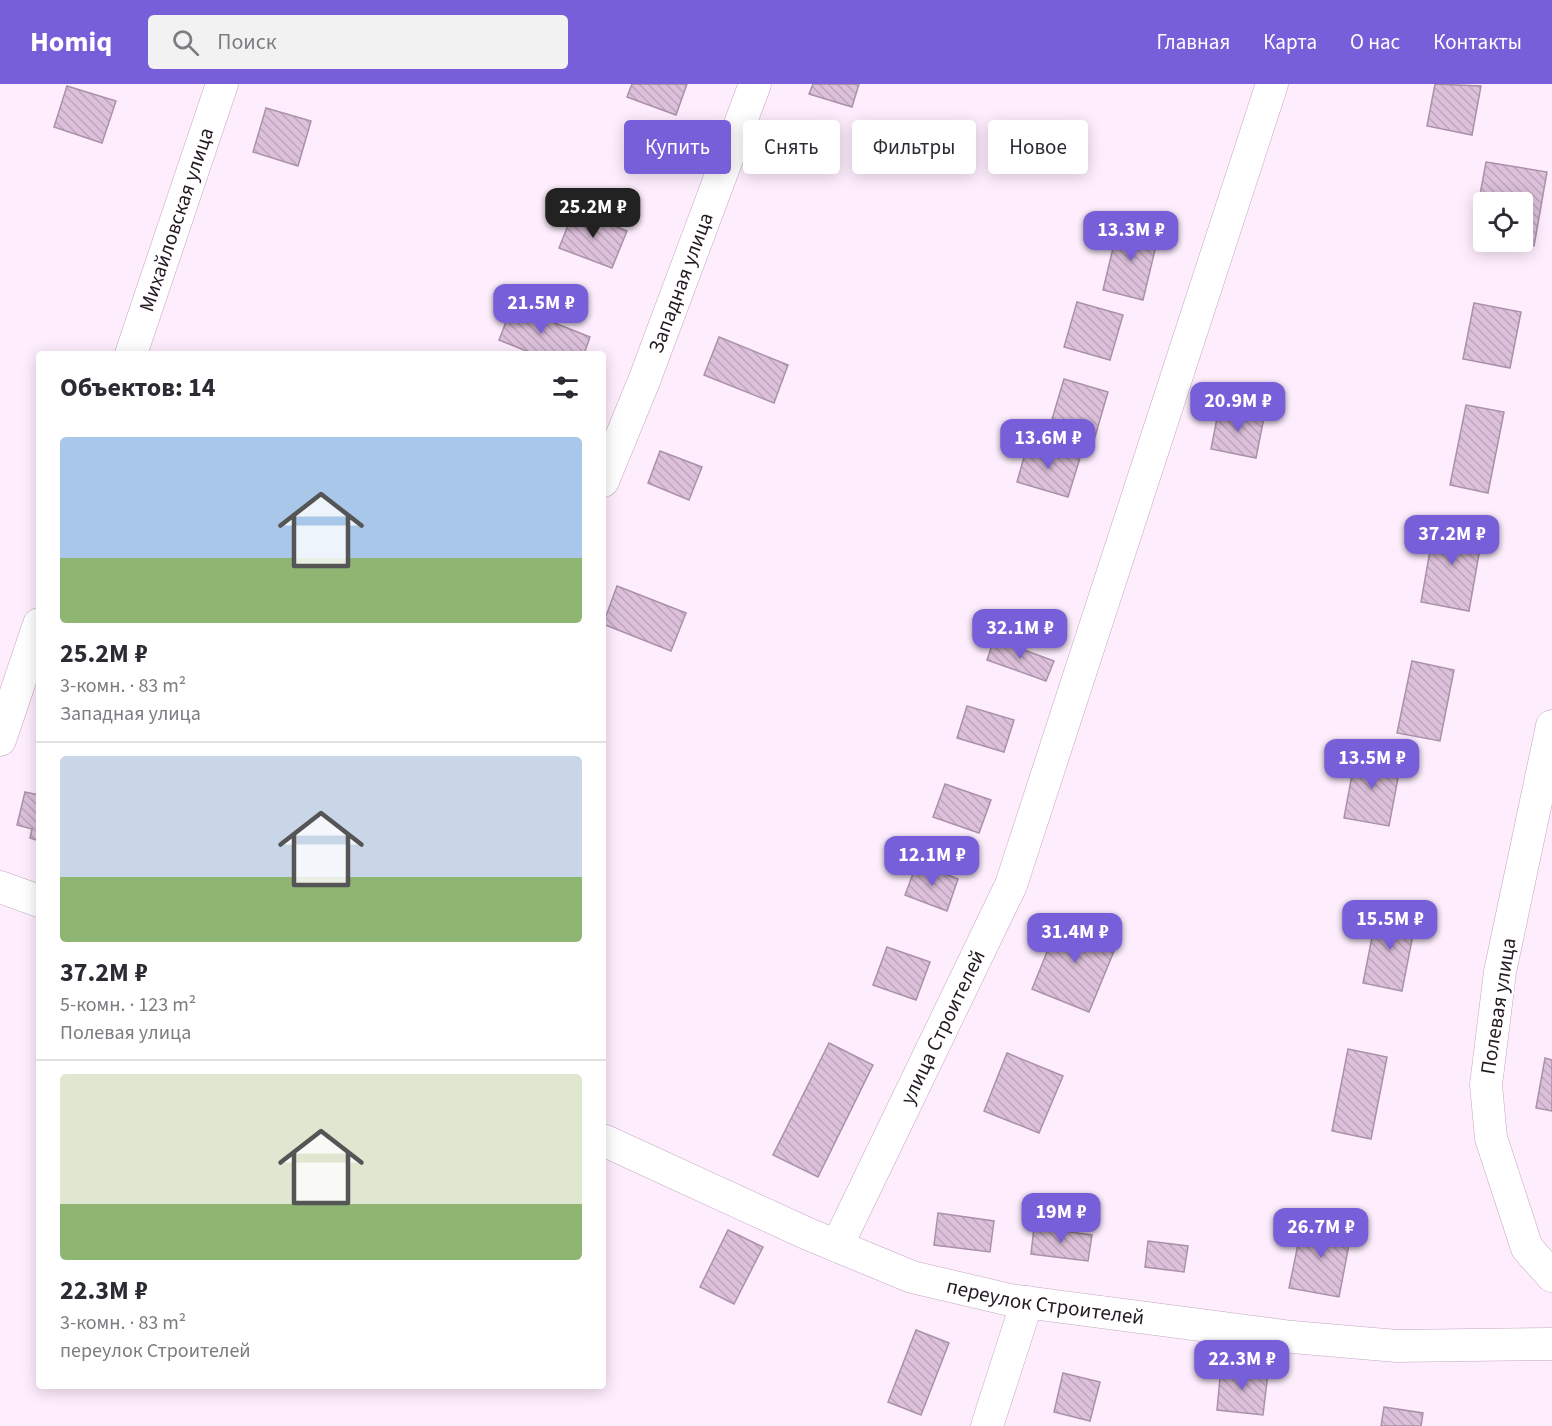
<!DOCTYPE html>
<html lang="ru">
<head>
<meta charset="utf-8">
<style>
	body { margin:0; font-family:"Source Sans 3",sans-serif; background:#f2f2f3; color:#2b2b33; height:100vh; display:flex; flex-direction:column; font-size:22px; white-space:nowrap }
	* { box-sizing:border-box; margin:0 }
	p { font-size:20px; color:#7c7c81 }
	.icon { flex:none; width:33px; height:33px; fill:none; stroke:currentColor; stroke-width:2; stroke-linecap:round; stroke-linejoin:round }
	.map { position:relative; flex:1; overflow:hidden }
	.details { position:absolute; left:36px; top:267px; width:570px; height:1038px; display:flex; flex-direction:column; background:#fff; border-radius:6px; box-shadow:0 3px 15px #0003 }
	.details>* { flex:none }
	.guide { position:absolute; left:624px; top:36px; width:570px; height:54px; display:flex; gap:12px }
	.fabs { position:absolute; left:1473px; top:108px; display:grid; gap:12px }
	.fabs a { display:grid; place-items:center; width:60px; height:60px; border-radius:6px; background:#fff; box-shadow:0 3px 15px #0003; font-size:30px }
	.price { position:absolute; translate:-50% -51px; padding:0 14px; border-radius:12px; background:#785fda; color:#fff; font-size:20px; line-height:39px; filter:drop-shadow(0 2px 3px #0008) }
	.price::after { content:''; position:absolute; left:50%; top:36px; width:18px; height:14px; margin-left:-9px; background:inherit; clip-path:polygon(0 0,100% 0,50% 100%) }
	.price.current { background:#222; color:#fff }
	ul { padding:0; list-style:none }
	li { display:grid; align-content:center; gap:12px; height:318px; padding:0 24px }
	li+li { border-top:2px solid #e1e1e2 }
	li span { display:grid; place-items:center; height:186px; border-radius:6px; color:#555 }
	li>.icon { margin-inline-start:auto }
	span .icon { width:108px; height:108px; fill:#fffc; stroke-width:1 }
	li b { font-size:26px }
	h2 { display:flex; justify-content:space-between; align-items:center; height:72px; padding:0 24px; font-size:26px }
	.pill { padding:0 21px; border-radius:6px; background:#fff; box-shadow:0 3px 15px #0003; font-size:21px; line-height:54px }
	.pill.current { background:#785fda; color:#fff }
	header { display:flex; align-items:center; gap:36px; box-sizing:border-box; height:84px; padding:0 30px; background:#785fda; color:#fff }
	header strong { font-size:28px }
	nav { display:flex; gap:33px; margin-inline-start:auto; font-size:21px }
	.search { width:420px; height:54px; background:#f2f2f3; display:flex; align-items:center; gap:15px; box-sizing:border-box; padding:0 21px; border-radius:6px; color:#7c7c81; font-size:22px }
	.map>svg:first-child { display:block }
</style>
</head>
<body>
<header>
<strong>Homiq</strong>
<div class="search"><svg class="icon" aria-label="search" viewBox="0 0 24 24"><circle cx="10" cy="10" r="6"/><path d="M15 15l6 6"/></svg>Поиск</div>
<nav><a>Главная</a><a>Карта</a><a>О нас</a><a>Контакты</a></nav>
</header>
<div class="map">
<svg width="1552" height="1342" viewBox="0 0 1552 1342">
	<defs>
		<pattern id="building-back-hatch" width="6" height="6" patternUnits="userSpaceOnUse" patternTransform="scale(1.5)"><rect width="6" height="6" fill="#ddc1db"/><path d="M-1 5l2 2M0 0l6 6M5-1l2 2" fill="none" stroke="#bea5bc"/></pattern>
	</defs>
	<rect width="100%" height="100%" fill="#feedfd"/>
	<g fill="url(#building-back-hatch)" stroke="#aa91a9" stroke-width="1.5">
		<polygon points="632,0 687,0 676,31 627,13"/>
		<polygon points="813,0 859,0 852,23 809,10"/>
		<polygon points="1435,0 1481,2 1472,51 1427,42"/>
		<polygon points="67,2 116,17 102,59 54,43"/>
		<polygon points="266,24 311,37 298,82 253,68"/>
		<polygon points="1486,78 1547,88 1534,162 1509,158 1522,158 1522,118 1479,116"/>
		<polygon points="574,126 627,147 612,184 559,164"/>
		<polygon points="1119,139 1159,149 1143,216 1103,206"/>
		<polygon points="1077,218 1123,231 1110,276 1064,263"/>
		<polygon points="1474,219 1521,228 1510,284 1463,275"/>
		<polygon points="512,222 590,253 584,270 534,270 499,256"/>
		<polygon points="719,253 788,281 774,319 704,291"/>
		<polygon points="1064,295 1108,308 1094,356 1050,342"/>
		<polygon points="1466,321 1504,328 1488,409 1450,401"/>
		<polygon points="1219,324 1264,333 1256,374 1211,365"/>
		<polygon points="1028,359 1080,374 1068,413 1017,398"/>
		<polygon points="660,367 702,383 689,416 648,399"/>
		<polygon points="1435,438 1483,447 1469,527 1421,518"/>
		<polygon points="617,502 686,529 671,567 603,540"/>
		<polygon points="994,555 1054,577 1046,597 987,576"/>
		<polygon points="1412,577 1454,586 1440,657 1397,649"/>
		<polygon points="967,622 1014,636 1004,668 957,654"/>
		<polygon points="1356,669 1401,678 1389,742 1344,734"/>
		<polygon points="945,700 991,716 979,749 933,733"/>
		<polygon points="25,708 39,711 39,757 30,754 32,745 17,741"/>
		<polygon points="917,779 958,795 947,827 905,811"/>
		<polygon points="1377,828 1416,835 1402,907 1363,899"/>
		<polygon points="1062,831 1119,855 1089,928 1032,905"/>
		<polygon points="887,863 930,878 916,916 873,901"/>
		<polygon points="829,959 873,981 818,1093 773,1071"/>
		<polygon points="1348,965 1387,973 1371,1055 1332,1047"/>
		<polygon points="1007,969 1063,992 1039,1049 984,1027"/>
		<polygon points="1545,974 1552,976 1552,1027 1536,1024"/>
		<polygon points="938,1129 994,1137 990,1168 934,1161"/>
		<polygon points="1303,1136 1352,1145 1339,1213 1289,1204"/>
		<polygon points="1034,1143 1092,1151 1088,1177 1031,1170"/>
		<polygon points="728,1146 763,1163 734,1220 700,1203"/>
		<polygon points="1148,1157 1188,1162 1184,1188 1145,1183"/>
		<polygon points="916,1246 949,1259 921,1331 888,1318"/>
		<polygon points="1221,1283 1268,1289 1263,1331 1217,1326"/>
		<polygon points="1063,1289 1100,1298 1090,1337 1054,1328"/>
		<polygon points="1384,1323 1423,1329 1421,1342 1381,1342"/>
	</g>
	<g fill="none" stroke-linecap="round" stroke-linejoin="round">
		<defs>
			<g id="minor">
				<path id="s1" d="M131,270L222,0"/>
				<path id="s2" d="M603,397L644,297L755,0"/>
				<polyline points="1552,642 1500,888 1486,1001 1491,1054 1527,1164 1552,1192"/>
				<polyline points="0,656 39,540"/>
				<polyline points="0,803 39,817"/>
				<path id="s3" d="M603,1056L808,1150L912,1193L1010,1216L1292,1253L1397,1262L1552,1260"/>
				<path id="s4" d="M837,1162L1011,801L1272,0"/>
				<polyline points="987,1342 1027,1218"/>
			</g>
		</defs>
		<use href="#minor" stroke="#c2a8c1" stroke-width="33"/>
		<use href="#minor" stroke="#fff" stroke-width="32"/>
	</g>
	<g text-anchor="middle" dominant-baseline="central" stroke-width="4.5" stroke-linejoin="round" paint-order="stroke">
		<g font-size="21" fill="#241a23" stroke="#fff">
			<text stroke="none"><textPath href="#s1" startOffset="142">Михайловская улица</textPath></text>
			<text stroke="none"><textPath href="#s2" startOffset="213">Западная улица</textPath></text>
			<text transform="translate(1498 922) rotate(-81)">Полевая улица</text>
			<text stroke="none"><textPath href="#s4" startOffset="243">улица Строителей</textPath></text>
			<text stroke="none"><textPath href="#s3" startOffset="474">переулок Строителей</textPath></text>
		</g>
	</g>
</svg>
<div class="fabs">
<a><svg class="icon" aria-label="locate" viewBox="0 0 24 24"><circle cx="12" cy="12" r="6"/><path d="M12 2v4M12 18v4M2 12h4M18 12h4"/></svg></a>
</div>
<b class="price current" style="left:593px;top:155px">25.2M ₽</b>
<b class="price" style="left:1131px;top:178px">13.3M ₽</b>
<b class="price" style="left:541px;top:251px">21.5M ₽</b>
<b class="price" style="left:1238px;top:349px">20.9M ₽</b>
<b class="price" style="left:1048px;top:386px">13.6M ₽</b>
<b class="price" style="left:1452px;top:482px">37.2M ₽</b>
<b class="price" style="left:1020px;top:576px">32.1M ₽</b>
<b class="price" style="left:1372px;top:706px">13.5M ₽</b>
<b class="price" style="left:932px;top:803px">12.1M ₽</b>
<b class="price" style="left:1390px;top:867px">15.5M ₽</b>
<b class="price" style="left:1075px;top:880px">31.4M ₽</b>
<b class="price" style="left:1061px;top:1160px">19M ₽</b>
<b class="price" style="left:1321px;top:1175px">26.7M ₽</b>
<b class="price" style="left:1242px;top:1307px">22.3M ₽</b>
<div class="guide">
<a class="pill current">Купить</a>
<a class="pill">Снять</a>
<a class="pill">Фильтры</a>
<a class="pill">Новое</a>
</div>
<section class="details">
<h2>Объектов: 14<svg class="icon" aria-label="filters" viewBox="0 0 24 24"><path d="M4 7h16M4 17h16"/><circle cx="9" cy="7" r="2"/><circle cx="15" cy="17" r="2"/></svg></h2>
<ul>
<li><span style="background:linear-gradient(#a9c7e8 65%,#8fb573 0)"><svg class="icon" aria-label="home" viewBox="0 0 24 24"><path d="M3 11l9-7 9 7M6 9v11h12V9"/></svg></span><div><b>25.2M ₽</b><p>3-комн. · 83 m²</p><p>Западная улица</p></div></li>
<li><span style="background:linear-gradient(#c9d6e8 65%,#8fb573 0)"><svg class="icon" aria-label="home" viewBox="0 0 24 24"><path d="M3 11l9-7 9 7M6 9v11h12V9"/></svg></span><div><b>37.2M ₽</b><p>5-комн. · 123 m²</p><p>Полевая улица</p></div></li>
<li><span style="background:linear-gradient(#dfe7d0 70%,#8fb573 0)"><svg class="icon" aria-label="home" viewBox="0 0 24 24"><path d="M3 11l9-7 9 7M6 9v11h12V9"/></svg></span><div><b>22.3M ₽</b><p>3-комн. · 83 m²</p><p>переулок Строителей</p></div></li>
</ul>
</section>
</div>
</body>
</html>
